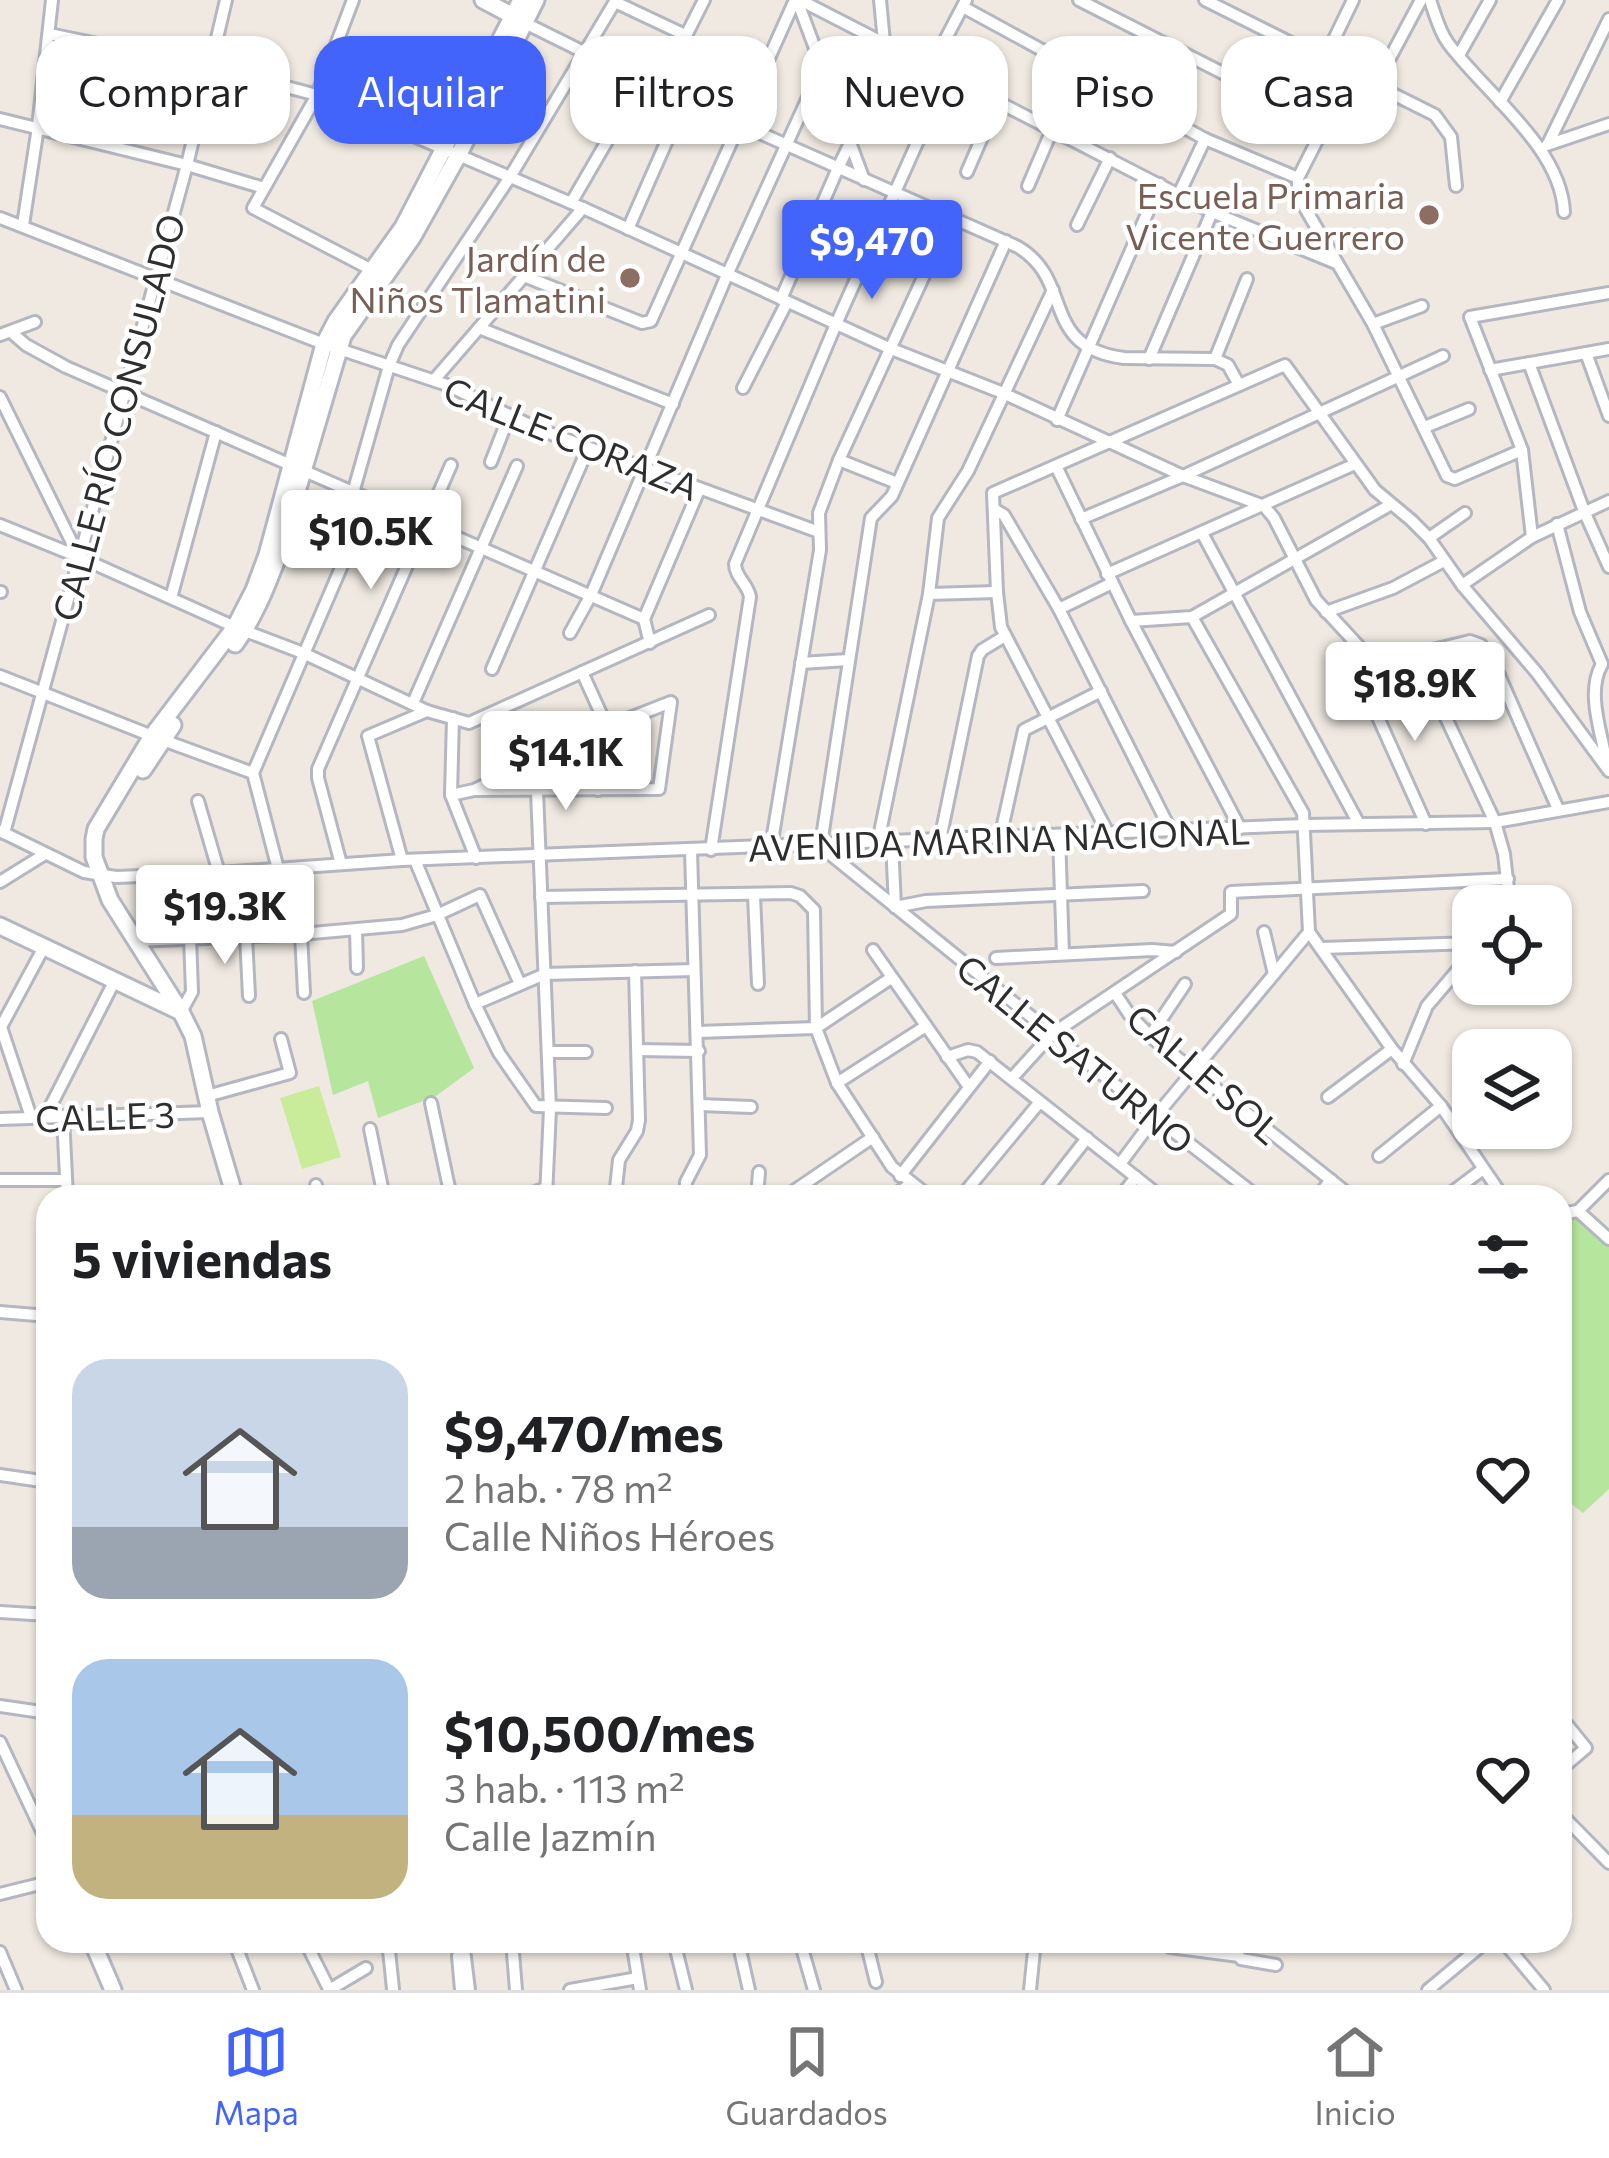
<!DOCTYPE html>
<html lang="es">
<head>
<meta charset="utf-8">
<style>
	body { margin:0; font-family:Commissioner,sans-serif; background:#f6f6f6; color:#202124; height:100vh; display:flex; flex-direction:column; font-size:45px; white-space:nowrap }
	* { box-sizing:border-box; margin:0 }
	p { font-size:39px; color:#757577 }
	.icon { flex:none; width:66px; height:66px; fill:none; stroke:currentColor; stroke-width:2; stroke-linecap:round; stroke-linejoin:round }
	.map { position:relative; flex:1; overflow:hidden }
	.side { position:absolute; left:36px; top:1185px; width:1536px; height:768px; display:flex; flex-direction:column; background:#fff; border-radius:36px; box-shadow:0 3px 9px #0004 }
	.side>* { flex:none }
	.guide { position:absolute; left:36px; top:36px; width:1539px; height:108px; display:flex; gap:24px }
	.buttons { position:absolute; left:1452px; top:885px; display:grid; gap:24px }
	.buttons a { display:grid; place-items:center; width:120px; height:120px; border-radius:24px; background:#fff; box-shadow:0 3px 9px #0004; font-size:60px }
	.price { position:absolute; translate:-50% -102px; padding:0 27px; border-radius:12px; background:#fff; color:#222; font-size:39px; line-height:78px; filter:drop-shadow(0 3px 6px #0008) }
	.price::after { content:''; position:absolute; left:50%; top:72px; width:36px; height:27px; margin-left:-18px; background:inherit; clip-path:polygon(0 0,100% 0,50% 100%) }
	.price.active { background:#4264fb; color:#fff }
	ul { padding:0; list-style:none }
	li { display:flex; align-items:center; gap:36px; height:300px; padding:0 36px }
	li span { display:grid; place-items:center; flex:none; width:336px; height:240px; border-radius:36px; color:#555 }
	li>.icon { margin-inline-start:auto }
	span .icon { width:144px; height:144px; fill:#fffc; stroke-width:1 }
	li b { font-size:51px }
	h2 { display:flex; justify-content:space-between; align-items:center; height:144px; padding:0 36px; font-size:51px }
	.pill { padding:0 42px; border-radius:36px; background:#fff; box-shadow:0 3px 9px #0004; font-size:42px; line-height:108px }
	.pill.active { background:#4264fb; color:#fff }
	.tabs { display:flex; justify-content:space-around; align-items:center; height:168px; border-top:3px solid #e0e0e0; background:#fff; font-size:33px; color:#757577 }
	.tabs a { display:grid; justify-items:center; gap:6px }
	.tabs .active { color:#4264fb }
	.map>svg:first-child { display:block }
</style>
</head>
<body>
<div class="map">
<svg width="1609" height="1990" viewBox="0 0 1609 1990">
	<rect width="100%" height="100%" fill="#efe9e1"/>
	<g fill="#b6e59e">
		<polygon points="424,956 474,1068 436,1096 378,1118 368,1081 333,1095 312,1001"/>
		<polygon points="1578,1217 1609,1245 1609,1489 1583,1513 1560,1495 1560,1220"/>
	</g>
	<polygon fill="#c9ec9a" points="319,1086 341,1157 302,1169 280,1098"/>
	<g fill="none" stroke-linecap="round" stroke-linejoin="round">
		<defs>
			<g id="street">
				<polyline points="353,0 317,95 253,208 372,270"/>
				<polyline points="797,0 864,180"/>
				<polyline points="800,0 1212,212 1336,263"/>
				<polyline points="880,0 884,42"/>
				<polyline points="1079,0 1325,125"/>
				<polyline points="1205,0 1435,115 1451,137 1456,186"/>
				<path d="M1430,0C1435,14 1439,31 1448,43C1485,93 1561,147 1564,212"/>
				<polyline points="615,2 685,35"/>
				<polyline points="963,7 1205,139 1298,178"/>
				<path d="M525,23L642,81L1018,247C1075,281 1039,347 1124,358L1215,359L1228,365L1239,385"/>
				<polyline points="49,34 210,67 317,95 583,208 889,348 1003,393 1183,476 1264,506 1274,518 1316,600 1376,665"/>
				<polyline points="1459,55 1490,0"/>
				<polyline points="1324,60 1353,0"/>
				<polyline points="931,67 966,0"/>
				<polyline points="1376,84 1342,102 1332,111 1298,178 1298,196 1373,324 1447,476 1455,479 1522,450"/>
				<polyline points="1376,84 1421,0"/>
				<polyline points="659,89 704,0"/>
				<polyline points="1500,102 1558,0"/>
				<polyline points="0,119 187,165 264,188"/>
				<polyline points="1548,144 1609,19"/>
				<polyline points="1547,145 1609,124"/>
				<polyline points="967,172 997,103"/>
				<polyline points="1028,186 1052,130"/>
				<polyline points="1179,194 1205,139"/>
				<polyline points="571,203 642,81"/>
				<polyline points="0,218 324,344 447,385 538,429 819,532"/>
				<polyline points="23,225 38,127 52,0"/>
				<polyline points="1077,225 1110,158"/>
				<polyline points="628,229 702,61"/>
				<polyline points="524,276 642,323 651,321 795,0"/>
				<polyline points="781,299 838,168 896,48"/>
				<polyline points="1373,324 1422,306"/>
				<polyline points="479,328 673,404"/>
				<polyline points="11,332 26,345 66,367 644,619"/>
				<polyline points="0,335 35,322"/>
				<polyline points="1586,353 1609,416"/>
				<polyline points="1149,359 1212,212"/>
				<polyline points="1215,359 1247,279"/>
				<polyline points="1529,363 1584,511 1609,567"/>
				<polyline points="1490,370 1609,349"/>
				<polyline points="434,380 583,208"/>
				<polyline points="743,388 787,302"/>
				<polyline points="0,397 79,557"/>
				<polyline points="1057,420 1160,184"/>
				<polyline points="1425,427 1469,409"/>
				<polyline points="839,460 897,483"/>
				<polyline points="491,462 509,416"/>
				<polyline points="1056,466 1131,621 1240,828"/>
				<polyline points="353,493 389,366 398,345 510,177 616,0"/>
				<polyline points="994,509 1004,515 1059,609 1171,831"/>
				<polyline points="1081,519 1183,476 1443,356"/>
				<polyline points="1557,524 1580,612 1602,664"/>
				<polyline points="0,525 79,557 235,627 303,653 427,711 469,723 709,615"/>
				<polyline points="1202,533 1359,824"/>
				<polyline points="1532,537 1522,450 1470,317 1609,293"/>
				<polyline points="1429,538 1465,513"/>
				<polyline points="1107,574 1355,464"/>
				<polyline points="1462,585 1532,537 1609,501"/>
				<polyline points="0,592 1,592"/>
				<polyline points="929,594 997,592"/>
				<polyline points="171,598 216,432"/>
				<polyline points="1059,609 1112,583"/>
				<polyline points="1326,612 1393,588 1444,561"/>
				<polyline points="1192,617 1303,813 1309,932 1392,1049 1441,1106 1503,1197"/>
				<polyline points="1131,621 1192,617 1390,505"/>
				<polyline points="570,633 591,595 727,275 821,69"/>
				<polyline points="650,643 644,619 699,490"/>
				<polyline points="1416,654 1495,822 1504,854 1510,906"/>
				<polyline points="801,663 848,660"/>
				<path d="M1602,664C1586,692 1601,730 1606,760"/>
				<polyline points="492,669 588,448"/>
				<polyline points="582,672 607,727 598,790"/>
				<polyline points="0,676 152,736 253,773"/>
				<polyline points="413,703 517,466"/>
				<polyline points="453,718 451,795 476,858"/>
				<polyline points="537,791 550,1109 546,1197"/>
				<polyline points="451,795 474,790 607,727 671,702 659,789 474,790"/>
				<polyline points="198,801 219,873"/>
				<polyline points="1426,824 1359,675 1362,671 1391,660 1470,641 1481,645 1499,675 1558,809"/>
				<polyline points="0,831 84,872 116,877 219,873 402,860 1304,825 1495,822 1609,802"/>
				<polyline points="4,833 187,165 226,0"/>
				<polyline points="1108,833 1001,627 997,592 993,493 1285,365 1375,490 1411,520 1429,538 1462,585 1537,673 1609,771"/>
				<polyline points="1059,835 1063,954"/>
				<polyline points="1000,838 1024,730 1101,691"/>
				<polyline points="940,840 978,656 982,650 1005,636"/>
				<polyline points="878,842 929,594 938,518 968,471 1053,290"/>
				<polyline points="892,842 895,907"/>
				<polyline points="821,844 871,518 892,496 1006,241"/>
				<polyline points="771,847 820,550 819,513 839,460 951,217"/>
				<path d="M711,850L750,597C748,584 735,577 735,564L836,324L947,76"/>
				<polyline points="830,854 1155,1117 1258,1197"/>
				<polyline points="402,860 368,736 427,711"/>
				<polyline points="415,860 475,1004 499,1053 536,1106 606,1108"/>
				<polyline points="341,864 318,778 318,769 451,465"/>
				<polyline points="278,869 253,773 370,500"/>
				<polyline points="270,870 272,935"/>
				<polyline points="0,882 45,854"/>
				<polyline points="754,896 758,984"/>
				<polyline points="541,897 791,893 800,896 814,910 816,1028 837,1083 892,1167 930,1197"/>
				<polyline points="895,907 926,901 1143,891"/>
				<polyline points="356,930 357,968"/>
				<polyline points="1264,932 1274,974"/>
				<polyline points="301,934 304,993"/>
				<polyline points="246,936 249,996"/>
				<polyline points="135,941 301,934 402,925 437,915 480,895 520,984"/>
				<polyline points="1322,948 1473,943"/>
				<polyline points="873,950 969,1087"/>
				<polyline points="996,958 1152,950 1176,952"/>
				<polyline points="1115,993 1129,1014 1150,1036 1352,1197"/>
				<polyline points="475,1004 545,974 694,970"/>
				<polyline points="181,1012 192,992 190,937"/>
				<polyline points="698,1032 816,1028 891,978"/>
				<polyline points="1150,1036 1185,984"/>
				<polyline points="638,1050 699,1051"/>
				<polyline points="548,1052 586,1052"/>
				<polyline points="947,1057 968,1050 977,1052 1161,1197"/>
				<polyline points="1403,1064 1427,1006 1473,952"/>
				<polyline points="1012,1078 1052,1034 1231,914 1231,892 1508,879"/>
				<polyline points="837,1083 926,1026"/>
				<polyline points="207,1096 290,1073 281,1039"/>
				<polyline points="1328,1097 1392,1049"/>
				<polyline points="431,1103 451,1197"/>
				<polyline points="700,1105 751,1107"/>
				<polyline points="63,1116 67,1197"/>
				<polyline points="31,1117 1,1027 44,947"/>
				<polyline points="45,1117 114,982"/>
				<polyline points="0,1119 210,1112"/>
				<polyline points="370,1129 384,1197"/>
				<polyline points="1379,1156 1441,1106"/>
				<polyline points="1120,1164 1155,1117 1309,932"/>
				<polyline points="900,1176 990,1061"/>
				<polyline points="0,1180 66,1180"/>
				<polyline points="316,1185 319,1197"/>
				<polyline points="522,1197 546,1188"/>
				<polyline points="615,1197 619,1160 637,1131 639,1120 635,971"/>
				<polyline points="685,1197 686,1182 700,1155 691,851"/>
				<polyline points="757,1197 759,1172"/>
				<polyline points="785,1197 873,1137"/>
				<polyline points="891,1197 911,1184"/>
				<polyline points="961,1197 1039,1103"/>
				<polyline points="1041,1197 1087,1138"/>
				<polyline points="1120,1197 1136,1177"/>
				<polyline points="1317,1197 1331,1180"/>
				<polyline points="1446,1197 1483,1169"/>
				<polyline points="1578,1211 1609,1180"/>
				<polyline points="1578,1211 1609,1239"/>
				<polyline points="1560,1214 1578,1211"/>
				<polyline points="0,1312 48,1316"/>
				<polyline points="0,1475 48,1482"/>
				<polyline points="0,1612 48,1615"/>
				<polyline points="0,1706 48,1713"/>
				<polyline points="1560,1716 1586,1748 1560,1770"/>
				<polyline points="0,1742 48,1844"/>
				<polyline points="1560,1813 1609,1863"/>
				<polyline points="0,1894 48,1882"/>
				<polyline points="234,1941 253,1990"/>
				<polyline points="305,1941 329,1989"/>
				<polyline points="388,1941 393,1989"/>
				<polyline points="463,1941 469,1990"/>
				<polyline points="512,1941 516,1990"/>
				<polyline points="632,1941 640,1990"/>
				<polyline points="674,1941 686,1990"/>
				<polyline points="738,1941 749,1990"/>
				<polyline points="800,1941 814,1990"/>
				<polyline points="866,1941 876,1982"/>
				<polyline points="1164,1941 1170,1947 1239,1956 1241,1959 1276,1965"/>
				<polyline points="1503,1941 1544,1990"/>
				<polyline points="238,1949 256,1941"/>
				<polyline points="0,1952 16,1990"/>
				<polyline points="458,1956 461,1990"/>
				<polyline points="329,1990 366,1968"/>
				<polyline points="570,1990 638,1978"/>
				<polyline points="1030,1990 1035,1941"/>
				<polyline points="1428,1990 1487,1941"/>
			</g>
			<g id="secondary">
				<polyline points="483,0 517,18"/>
				<path d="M235,644C254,618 266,588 277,559L343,336L412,238L459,154L536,0"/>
				<polyline points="143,770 173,725"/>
				<polyline points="0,926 181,1012"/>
				<polyline points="235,1197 210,1112 193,1036 181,1012 110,900 94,857 94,839 96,829 152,736 235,627 254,590 267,555 324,344 336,321 403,227 521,0"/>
				<polyline points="92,1941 113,1990"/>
			</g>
		</defs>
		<use href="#street" stroke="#b4b7c1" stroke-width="16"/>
		<use href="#secondary" stroke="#b4b7c1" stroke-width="21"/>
		<use href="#street" stroke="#fff" stroke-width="10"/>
		<use href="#secondary" stroke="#fff" stroke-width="15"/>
	</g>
	<g fill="#8d6e63" stroke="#fff" stroke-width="4.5">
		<circle cx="1429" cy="215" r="12"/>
		<circle cx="630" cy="278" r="12"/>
	</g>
	<g text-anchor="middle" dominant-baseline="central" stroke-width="9" stroke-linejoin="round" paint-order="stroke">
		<g font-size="36" fill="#785e54" stroke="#fff" text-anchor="end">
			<text x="1405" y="194">Escuela Primaria<tspan x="1405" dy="41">Vicente Guerrero</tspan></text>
			<text x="606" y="257">Jardín de<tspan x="606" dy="41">Niños Tlamatini</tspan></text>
		</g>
		<g font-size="36" fill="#2e2e2e" stroke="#fff">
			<text transform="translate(117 417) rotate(-75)">CALLE RÍO CONSULADO</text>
			<text transform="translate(572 437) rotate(22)">CALLE CORAZA</text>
			<text transform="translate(999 838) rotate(-2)">AVENIDA MARINA NACIONAL</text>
			<text transform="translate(1076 1053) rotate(39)">CALLE SATURNO</text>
			<text transform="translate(1205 1073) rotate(41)">CALLE SOL</text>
			<text transform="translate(105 1115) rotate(-2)">CALLE 3</text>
		</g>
	</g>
</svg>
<div class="buttons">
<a><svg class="icon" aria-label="locate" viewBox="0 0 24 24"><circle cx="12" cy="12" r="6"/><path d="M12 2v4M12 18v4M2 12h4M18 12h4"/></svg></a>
<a><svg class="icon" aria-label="layers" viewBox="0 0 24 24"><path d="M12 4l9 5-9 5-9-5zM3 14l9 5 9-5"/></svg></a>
</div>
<b class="price active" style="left:872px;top:302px">$9,470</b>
<b class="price" style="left:371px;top:592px">$10.5K</b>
<b class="price" style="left:1415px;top:744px">$18.9K</b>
<b class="price" style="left:566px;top:813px">$14.1K</b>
<b class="price" style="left:225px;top:967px">$19.3K</b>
<div class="guide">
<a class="pill">Comprar</a>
<a class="pill active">Alquilar</a>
<a class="pill">Filtros</a>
<a class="pill">Nuevo</a>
<a class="pill">Piso</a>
<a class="pill">Casa</a>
</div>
<section class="side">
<h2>5 viviendas<svg class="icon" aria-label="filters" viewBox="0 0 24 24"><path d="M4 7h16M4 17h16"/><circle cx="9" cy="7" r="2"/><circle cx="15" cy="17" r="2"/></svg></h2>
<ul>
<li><span style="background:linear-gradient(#c9d6e8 70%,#9aa5b1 0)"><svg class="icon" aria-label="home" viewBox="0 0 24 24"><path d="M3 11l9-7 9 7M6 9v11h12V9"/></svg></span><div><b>$9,470/mes</b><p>2 hab. · 78 m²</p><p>Calle Niños Héroes</p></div><svg class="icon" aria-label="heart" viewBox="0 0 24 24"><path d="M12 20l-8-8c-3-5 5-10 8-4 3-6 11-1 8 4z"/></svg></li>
<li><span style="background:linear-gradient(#a9c7e8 65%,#c2b280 0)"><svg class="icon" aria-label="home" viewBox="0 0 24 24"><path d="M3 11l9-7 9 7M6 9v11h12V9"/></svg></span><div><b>$10,500/mes</b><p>3 hab. · 113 m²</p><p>Calle Jazmín</p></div><svg class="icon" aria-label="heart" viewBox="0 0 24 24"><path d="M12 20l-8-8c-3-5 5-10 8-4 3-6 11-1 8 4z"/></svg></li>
</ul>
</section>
</div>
<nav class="tabs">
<a class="active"><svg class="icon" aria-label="map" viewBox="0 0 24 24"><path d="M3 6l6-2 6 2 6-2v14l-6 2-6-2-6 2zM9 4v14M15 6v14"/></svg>Mapa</a>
<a><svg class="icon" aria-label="saved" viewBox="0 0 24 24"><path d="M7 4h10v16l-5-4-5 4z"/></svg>Guardados</a>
<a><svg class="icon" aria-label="home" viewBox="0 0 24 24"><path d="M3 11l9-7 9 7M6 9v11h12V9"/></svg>Inicio</a>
</nav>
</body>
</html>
